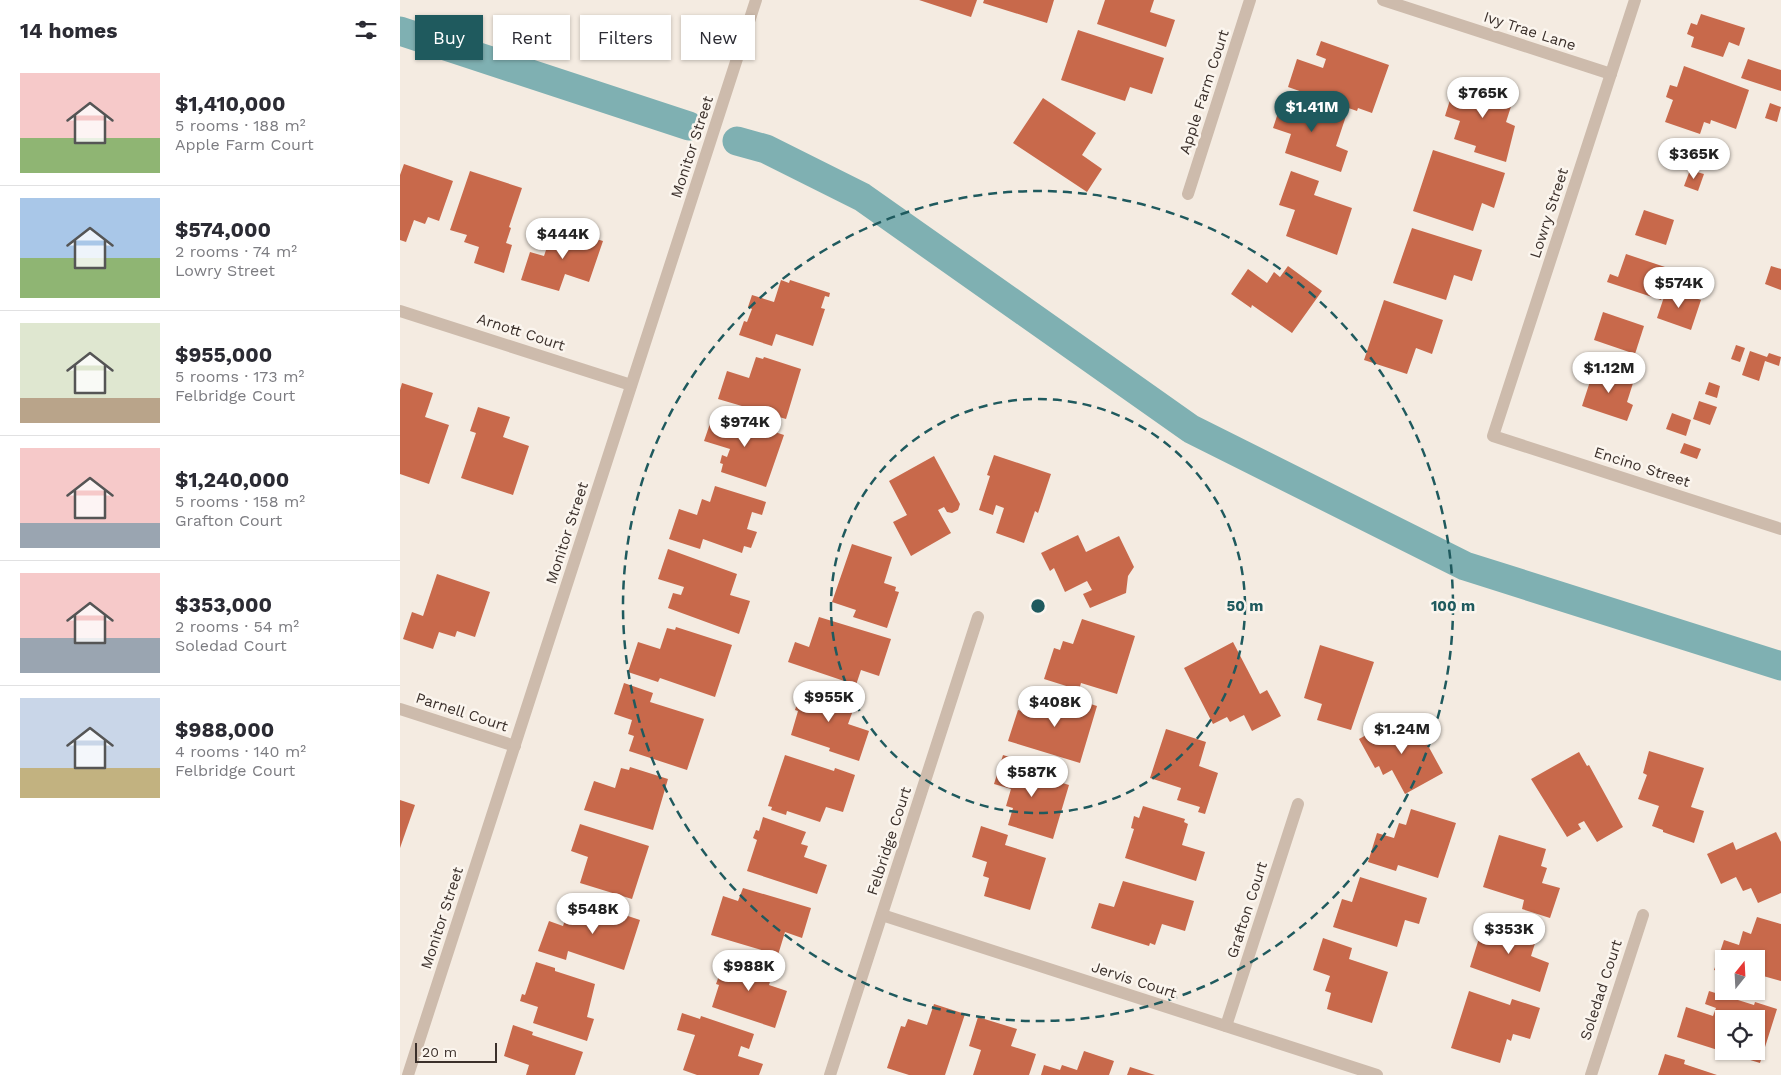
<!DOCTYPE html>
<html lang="en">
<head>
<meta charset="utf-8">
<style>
	body { margin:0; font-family:"Work Sans",sans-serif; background:#f7f7f7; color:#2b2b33; height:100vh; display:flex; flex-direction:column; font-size:19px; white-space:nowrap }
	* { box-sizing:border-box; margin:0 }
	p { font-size:16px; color:#7c7c81 }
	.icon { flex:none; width:28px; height:28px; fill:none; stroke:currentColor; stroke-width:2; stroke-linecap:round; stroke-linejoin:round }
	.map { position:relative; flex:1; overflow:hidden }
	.panel { display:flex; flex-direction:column; background:#fff; width:400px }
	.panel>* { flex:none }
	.top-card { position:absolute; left:15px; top:15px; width:475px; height:45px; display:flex; gap:10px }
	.needle { width:32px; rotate:18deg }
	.fabs { position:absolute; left:1315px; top:950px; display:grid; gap:10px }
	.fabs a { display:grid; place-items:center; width:50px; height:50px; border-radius:0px; background:#fff; box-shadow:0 1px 4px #0004; font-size:25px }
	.scale { position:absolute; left:15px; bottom:12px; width:82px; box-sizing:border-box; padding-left:5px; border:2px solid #3b302b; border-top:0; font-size:14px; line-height:18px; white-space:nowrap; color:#3b302b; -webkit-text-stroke:4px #fbf5ee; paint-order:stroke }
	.price { position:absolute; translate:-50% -42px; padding:0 11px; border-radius:18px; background:#fff; color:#222; font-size:16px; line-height:32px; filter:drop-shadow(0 1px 2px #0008) }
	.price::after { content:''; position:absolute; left:50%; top:30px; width:15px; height:11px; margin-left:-8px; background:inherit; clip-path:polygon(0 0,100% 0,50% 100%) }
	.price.on { background:#1f5a5e; color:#fff }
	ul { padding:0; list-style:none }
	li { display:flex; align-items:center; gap:15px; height:125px; padding:0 20px }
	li+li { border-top:1px solid #e1e1e2 }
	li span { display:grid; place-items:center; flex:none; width:140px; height:100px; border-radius:0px; color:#555 }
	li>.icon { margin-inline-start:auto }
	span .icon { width:60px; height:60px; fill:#fffc; stroke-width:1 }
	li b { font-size:21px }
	h2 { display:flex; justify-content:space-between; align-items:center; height:60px; padding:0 20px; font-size:21px }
	.pill { padding:0 18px; border-radius:0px; background:#fff; box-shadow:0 1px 4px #0004; font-size:18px; line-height:45px }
	.pill.on { background:#1f5a5e; color:#fff }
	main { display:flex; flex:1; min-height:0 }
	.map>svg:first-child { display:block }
</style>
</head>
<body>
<main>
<section class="panel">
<h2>14 homes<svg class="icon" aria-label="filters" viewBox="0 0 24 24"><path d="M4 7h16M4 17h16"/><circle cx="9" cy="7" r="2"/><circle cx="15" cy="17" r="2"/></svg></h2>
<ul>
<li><span style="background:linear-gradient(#f6c9c9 65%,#8fb573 0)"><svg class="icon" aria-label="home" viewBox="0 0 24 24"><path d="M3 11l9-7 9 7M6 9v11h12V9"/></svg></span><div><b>$1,410,000</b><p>5 rooms · 188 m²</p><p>Apple Farm Court</p></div></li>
<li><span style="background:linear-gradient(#a9c7e8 60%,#8fb573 0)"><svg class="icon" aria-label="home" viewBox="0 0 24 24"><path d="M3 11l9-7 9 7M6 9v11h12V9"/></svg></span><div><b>$574,000</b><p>2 rooms · 74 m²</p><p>Lowry Street</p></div></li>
<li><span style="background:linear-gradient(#dfe7d0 75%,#b9a48a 0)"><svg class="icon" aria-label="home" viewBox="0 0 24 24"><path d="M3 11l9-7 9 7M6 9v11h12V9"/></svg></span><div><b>$955,000</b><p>5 rooms · 173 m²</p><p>Felbridge Court</p></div></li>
<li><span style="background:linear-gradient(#f6c9c9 75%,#9aa5b1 0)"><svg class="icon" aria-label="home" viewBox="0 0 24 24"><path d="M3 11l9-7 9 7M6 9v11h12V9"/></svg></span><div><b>$1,240,000</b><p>5 rooms · 158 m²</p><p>Grafton Court</p></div></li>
<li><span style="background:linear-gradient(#f6c9c9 65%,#9aa5b1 0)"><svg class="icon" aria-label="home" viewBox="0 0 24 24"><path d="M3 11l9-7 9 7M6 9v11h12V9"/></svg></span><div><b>$353,000</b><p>2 rooms · 54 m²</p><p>Soledad Court</p></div></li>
<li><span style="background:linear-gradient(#c9d6e8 70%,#c2b280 0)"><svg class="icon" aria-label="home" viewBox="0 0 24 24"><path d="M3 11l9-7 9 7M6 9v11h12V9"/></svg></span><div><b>$988,000</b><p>4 rooms · 140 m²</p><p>Felbridge Court</p></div></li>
</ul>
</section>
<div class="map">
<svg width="1381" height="1075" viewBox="0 0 1381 1075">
	<rect width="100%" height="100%" fill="#f4ebe1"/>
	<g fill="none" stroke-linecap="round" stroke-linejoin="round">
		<g stroke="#7fb0b2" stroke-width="29">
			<polyline points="0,31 289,126"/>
			<polyline points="337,141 366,149 462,197 791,429 1065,566 1381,666"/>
		</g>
	</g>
	<g fill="#c8694b">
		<polygon points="519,0 577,0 571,17"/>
		<polygon points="584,0 654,0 647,23 583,3"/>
		<polygon points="705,0 754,0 750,12 775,20 766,47 697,24"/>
		<polygon points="1301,14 1345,28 1339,46 1329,42 1323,57 1291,47 1294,37 1287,34 1291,23 1297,25"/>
		<polygon points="678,30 764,58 752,94 730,87 725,101 661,80"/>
		<polygon points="921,41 989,65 972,113 958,108 957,111 888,87 897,59 923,68 926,59 916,55"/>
		<polygon points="1348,59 1381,70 1381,91 1341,78"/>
		<polygon points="1284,66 1349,90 1336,129 1311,120 1310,124 1304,122 1300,134 1265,122 1273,100 1266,97 1270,85 1277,87"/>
		<polygon points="1074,81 1115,94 1106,122 1115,126 1106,162 1074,152 1076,146 1054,139 1060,121 1045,116 1054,87 1070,92"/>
		<polygon points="884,95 946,116 936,146 948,151 941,172 885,153 891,134 873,128"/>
		<polygon points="643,98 696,133 682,155 702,169 687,192 613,143"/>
		<polygon points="1370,103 1381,107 1377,122 1365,118"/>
		<polygon points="1033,150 1105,173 1094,208 1082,203 1073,231 1013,211"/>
		<polygon points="4,164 53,181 39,221 28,217 25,224 14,220 6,242 0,240 0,175"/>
		<polygon points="1290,170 1304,174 1298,191 1284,186"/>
		<polygon points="70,171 122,188 109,227 111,228 106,243 112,245 104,273 74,263 79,247 64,242 67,235 50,230"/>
		<polygon points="891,171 919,181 914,195 952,208 937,255 886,236 895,210 879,205"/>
		<polygon points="1244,210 1274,220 1266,245 1235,235"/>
		<polygon points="154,226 203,241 189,282 165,274 159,291 121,280 130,252 144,256"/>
		<polygon points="1012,228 1082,250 1072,281 1054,275 1046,300 993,283"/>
		<polygon points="1226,254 1277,271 1272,286 1267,284 1261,300 1207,282 1210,274 1218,277"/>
		<polygon points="888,266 922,291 892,333 852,305 851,308 831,294 848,269 867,283 874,272 880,277"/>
		<polygon points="1371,266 1381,269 1381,290 1365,284"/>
		<polygon points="381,280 389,283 390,280 430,293 429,297 425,296 421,308 425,309 413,346 376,334 372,346 339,335 344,321 347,322 352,309 348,307 352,295 374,302"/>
		<polygon points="1267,288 1301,300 1291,330 1257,318"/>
		<polygon points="984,300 1043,320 1032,354 1016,348 1007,374 964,360"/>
		<polygon points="1203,312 1244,326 1235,354 1194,340"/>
		<polygon points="1336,345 1345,348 1340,362 1331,359"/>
		<polygon points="1350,351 1367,357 1369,353 1381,357 1379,366 1365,361 1359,381 1342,375"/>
		<polygon points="356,357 363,359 364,357 401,369 386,419 318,399 327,371 349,378"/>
		<polygon points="1195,366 1234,380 1227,402 1233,405 1227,421 1182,406"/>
		<polygon points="1309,382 1320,386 1317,398 1305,394"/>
		<polygon points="2,383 33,393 25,417 49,425 29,484 0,474 0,390"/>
		<polygon points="1299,401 1317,407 1310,425 1293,419"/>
		<polygon points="78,407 110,417 103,437 129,446 113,495 61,478 76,433 70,431"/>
		<polygon points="314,412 384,435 366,487 321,472 323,464 320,463 322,455 327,457 330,449 304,441"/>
		<polygon points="1272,413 1291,420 1286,436 1266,429"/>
		<polygon points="1284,443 1301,449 1297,459 1280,453"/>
		<polygon points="594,455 651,474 638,513 635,511 624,543 596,533 604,508 596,505 593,515 579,510 590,476 587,475"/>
		<polygon points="534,456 560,504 558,510 552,513 547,512 544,507 538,510 551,533 511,556 493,522 507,515 489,481"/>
		<polygon points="315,486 366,502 362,515 352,512 347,529 357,532 351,548 344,546 342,553 303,539 300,549 269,539 279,509 297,515 302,499 310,502"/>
		<polygon points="678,535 686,552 719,536 734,567 728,576 726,593 690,608 683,594 692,590 687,581 665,592 654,568 650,571 641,553"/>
		<polygon points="452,544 492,557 484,583 496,587 495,591 499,592 487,628 453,617 456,610 432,602"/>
		<polygon points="268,549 337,574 330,595 350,601 339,634 268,608 273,593 281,595 284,587 258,579"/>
		<polygon points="37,574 90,592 75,637 57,631 55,637 39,632 33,649 3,639 12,612 23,616"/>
		<polygon points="419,617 491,639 479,676 461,670 456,685 388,662 395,642 409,647"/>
		<polygon points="682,619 735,636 717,694 681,683 679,690 644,679 654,648 660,650 663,641 673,644"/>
		<polygon points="276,627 332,645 315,697 260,678 258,682 228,672 238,642 260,649 267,628 275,630"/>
		<polygon points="833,642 860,694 867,690 881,716 852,731 844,715 830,722 827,717 813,724 784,668"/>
		<polygon points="920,645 974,662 951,730 917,720 922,704 904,698"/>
		<polygon points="224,683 253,693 250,702 304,719 287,770 229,751 234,736 228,734 232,720 214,714"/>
		<polygon points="408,685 450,699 449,703 455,705 448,724 469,731 459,761 429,751 430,748 391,735 398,711 395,710 399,697 403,698"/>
		<polygon points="641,693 680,705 681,701 697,706 680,763 608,741 618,710 645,718 647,711 636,707"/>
		<polygon points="1014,720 1043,773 1005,794 992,770 983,775 979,766 975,768 959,739 988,723 993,731"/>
		<polygon points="766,729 806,742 799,766 818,773 805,814 798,812 800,807 777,800 781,788 750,778"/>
		<polygon points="1249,751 1304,768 1291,807 1304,811 1294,843 1263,832 1263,830 1252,826 1259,806 1238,799 1247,775 1243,773"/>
		<polygon points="1179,752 1187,766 1189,765 1223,827 1197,842 1184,821 1178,824 1181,829 1167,837 1131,779"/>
		<polygon points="385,755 434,771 435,768 455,775 443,812 426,807 420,822 387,811 386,815 371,810 372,807 368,806"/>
		<polygon points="603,755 631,764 628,772 669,785 653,839 608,825 613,808 606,806 611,789 594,784"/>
		<polygon points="230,767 268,779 253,830 184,810 194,781 215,788 221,768 229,770"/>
		<polygon points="0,800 15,805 0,848"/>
		<polygon points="743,806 785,819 784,822 788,824 782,845 805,852 796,881 725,858 734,829 731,828 734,816 739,818"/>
		<polygon points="1011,809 1056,823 1038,878 998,865 996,871 968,862 977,833 994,838 999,823 1006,825"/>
		<polygon points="363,817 406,832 401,844 408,846 404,857 427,865 417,894 347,871 357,840 353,838 356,830 359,831"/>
		<polygon points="180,824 249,846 232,899 180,883 188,857 171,851"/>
		<polygon points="581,826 608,835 605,845 646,858 630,910 584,896 589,878 583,876 587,862 572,857"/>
		<polygon points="1376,832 1381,842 1381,893 1358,903 1351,888 1343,891 1336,877 1321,884 1307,854 1333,842 1336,850"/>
		<polygon points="1099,835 1146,849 1141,866 1147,868 1142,883 1160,888 1150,918 1122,909 1124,900 1083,887"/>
		<polygon points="960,877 1027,898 1019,924 1005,920 997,947 933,927 942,899 952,902"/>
		<polygon points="723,881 794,901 785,931 762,924 755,945 750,943 749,946 691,928 699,903 714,907"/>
		<polygon points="343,888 411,908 402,938 385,932 378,955 311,935 323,896 338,901"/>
		<polygon points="181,897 226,912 225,915 240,920 224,970 168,951 166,960 138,951 149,921 163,926 168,911 176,913"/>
		<polygon points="1090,914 1100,917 1098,924 1137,937 1131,956 1149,963 1140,992 1070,967 1086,916 1089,917"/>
		<polygon points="1357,917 1381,924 1381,981 1356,974 1356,959 1324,959 1324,973 1314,970 1324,940 1339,945 1343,931 1351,934"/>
		<polygon points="923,938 952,948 949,959 988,972 972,1023 927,1009 931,993 925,991 930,976 913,970"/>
		<polygon points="330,953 374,968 369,985 387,991 375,1028 312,1007 319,985 316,984 320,973 323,974"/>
		<polygon points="136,962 155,968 155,971 195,984 187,1017 194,1019 187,1041 133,1023 138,1007 120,1001 122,994 125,995"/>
		<polygon points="1069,991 1110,1005 1112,999 1140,1008 1130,1039 1113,1034 1111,1041 1107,1039 1100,1063 1051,1048"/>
		<polygon points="1309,991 1354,1005 1355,1002 1377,1009 1360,1063 1324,1052 1356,1051 1356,1019 1324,1019 1324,1052 1277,1037 1286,1007 1313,1016 1316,1008 1305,1004"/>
		<polygon points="534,1004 565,1014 545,1075 509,1075 487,1068 501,1026 505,1027 508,1019 527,1025"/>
		<polygon points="282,1013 300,1019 301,1016 354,1034 349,1049 341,1046 338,1056 363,1064 359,1075 297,1075 283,1070 295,1035 277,1030"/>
		<polygon points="578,1017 617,1029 611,1046 636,1054 629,1075 573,1075 581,1050 569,1046"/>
		<polygon points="113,1025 133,1032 132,1035 183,1052 175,1075 126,1075 129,1065 104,1056"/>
		<polygon points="684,1051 714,1061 709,1075 641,1075 644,1065 660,1070 662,1065 677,1070"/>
		<polygon points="1265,1054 1285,1060 1284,1064 1317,1075 1258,1075"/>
		<polygon points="730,1067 755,1075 727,1075"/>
	</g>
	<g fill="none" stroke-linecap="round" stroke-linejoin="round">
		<g stroke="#cdbbac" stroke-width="12">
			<polyline points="983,0 1211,74"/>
			<polyline points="1235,0 1093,436 1381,529"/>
			<polyline points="788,194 850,0"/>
			<polyline points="0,311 231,385"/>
			<polyline points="0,709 115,746"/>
			<polyline points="482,915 977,1075"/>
			<polyline points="826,1026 898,804"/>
			<polyline points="430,1075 578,617"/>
			<polyline points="1191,1075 1243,915"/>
		</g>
		<polyline stroke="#cdbbac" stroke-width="12" points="8,1075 356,0"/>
	</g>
	<g fill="none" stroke="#1f5a5e" stroke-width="2.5" stroke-dasharray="9 6">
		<circle cx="638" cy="606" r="207"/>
		<circle cx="638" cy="606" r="415"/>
	</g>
	<g text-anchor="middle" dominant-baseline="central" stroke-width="5" stroke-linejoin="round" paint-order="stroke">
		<g font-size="15" fill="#3b302b" stroke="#fbf5ee">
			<text transform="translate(1130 31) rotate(18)">Ivy Trae Lane</text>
			<text transform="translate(804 92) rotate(-72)">Apple Farm Court</text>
			<text transform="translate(292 147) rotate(-72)">Monitor Street</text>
			<text transform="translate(1149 213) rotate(-72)">Lowry Street</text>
			<text transform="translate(121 332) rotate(18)">Arnott Court</text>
			<text transform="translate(1242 467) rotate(18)">Encino Street</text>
			<text transform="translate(167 533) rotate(-72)">Monitor Street</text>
			<text transform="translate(62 712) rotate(18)">Parnell Court</text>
			<text transform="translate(489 841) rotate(-72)">Felbridge Court</text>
			<text transform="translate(847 910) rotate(-72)">Grafton Court</text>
			<text transform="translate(42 918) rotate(-72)">Monitor Street</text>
			<text transform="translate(734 980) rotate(18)">Jervis Court</text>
			<text transform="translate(1201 990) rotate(-72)">Soledad Court</text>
		</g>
	</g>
	<circle cx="638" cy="606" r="8" fill="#1f5a5e" stroke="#fbf5ee" stroke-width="2.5"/>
	<g font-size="15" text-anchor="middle" font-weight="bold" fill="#1f5a5e" stroke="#fbf5ee" stroke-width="5" stroke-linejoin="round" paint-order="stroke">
		<text x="845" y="611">50 m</text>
		<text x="1053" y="611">100 m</text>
	</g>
</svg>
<div class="fabs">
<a><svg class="needle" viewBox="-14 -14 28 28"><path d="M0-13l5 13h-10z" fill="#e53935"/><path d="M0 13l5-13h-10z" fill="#7c7c81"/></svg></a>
<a><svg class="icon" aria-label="locate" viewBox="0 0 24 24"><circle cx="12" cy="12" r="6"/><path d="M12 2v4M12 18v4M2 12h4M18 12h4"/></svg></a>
</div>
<div class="scale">20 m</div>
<b class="price" style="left:1083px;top:119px">$765K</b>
<b class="price on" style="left:912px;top:133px">$1.41M</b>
<b class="price" style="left:1294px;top:180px">$365K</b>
<b class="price" style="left:163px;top:260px">$444K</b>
<b class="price" style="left:1279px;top:309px">$574K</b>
<b class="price" style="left:1209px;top:394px">$1.12M</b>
<b class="price" style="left:345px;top:448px">$974K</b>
<b class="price" style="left:429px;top:723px">$955K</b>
<b class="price" style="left:655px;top:728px">$408K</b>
<b class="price" style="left:1002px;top:755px">$1.24M</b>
<b class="price" style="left:632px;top:798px">$587K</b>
<b class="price" style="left:193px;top:935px">$548K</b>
<b class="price" style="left:1109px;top:955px">$353K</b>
<b class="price" style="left:349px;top:992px">$988K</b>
<div class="top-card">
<a class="pill on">Buy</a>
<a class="pill">Rent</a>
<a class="pill">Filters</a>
<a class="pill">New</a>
</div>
</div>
</main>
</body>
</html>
